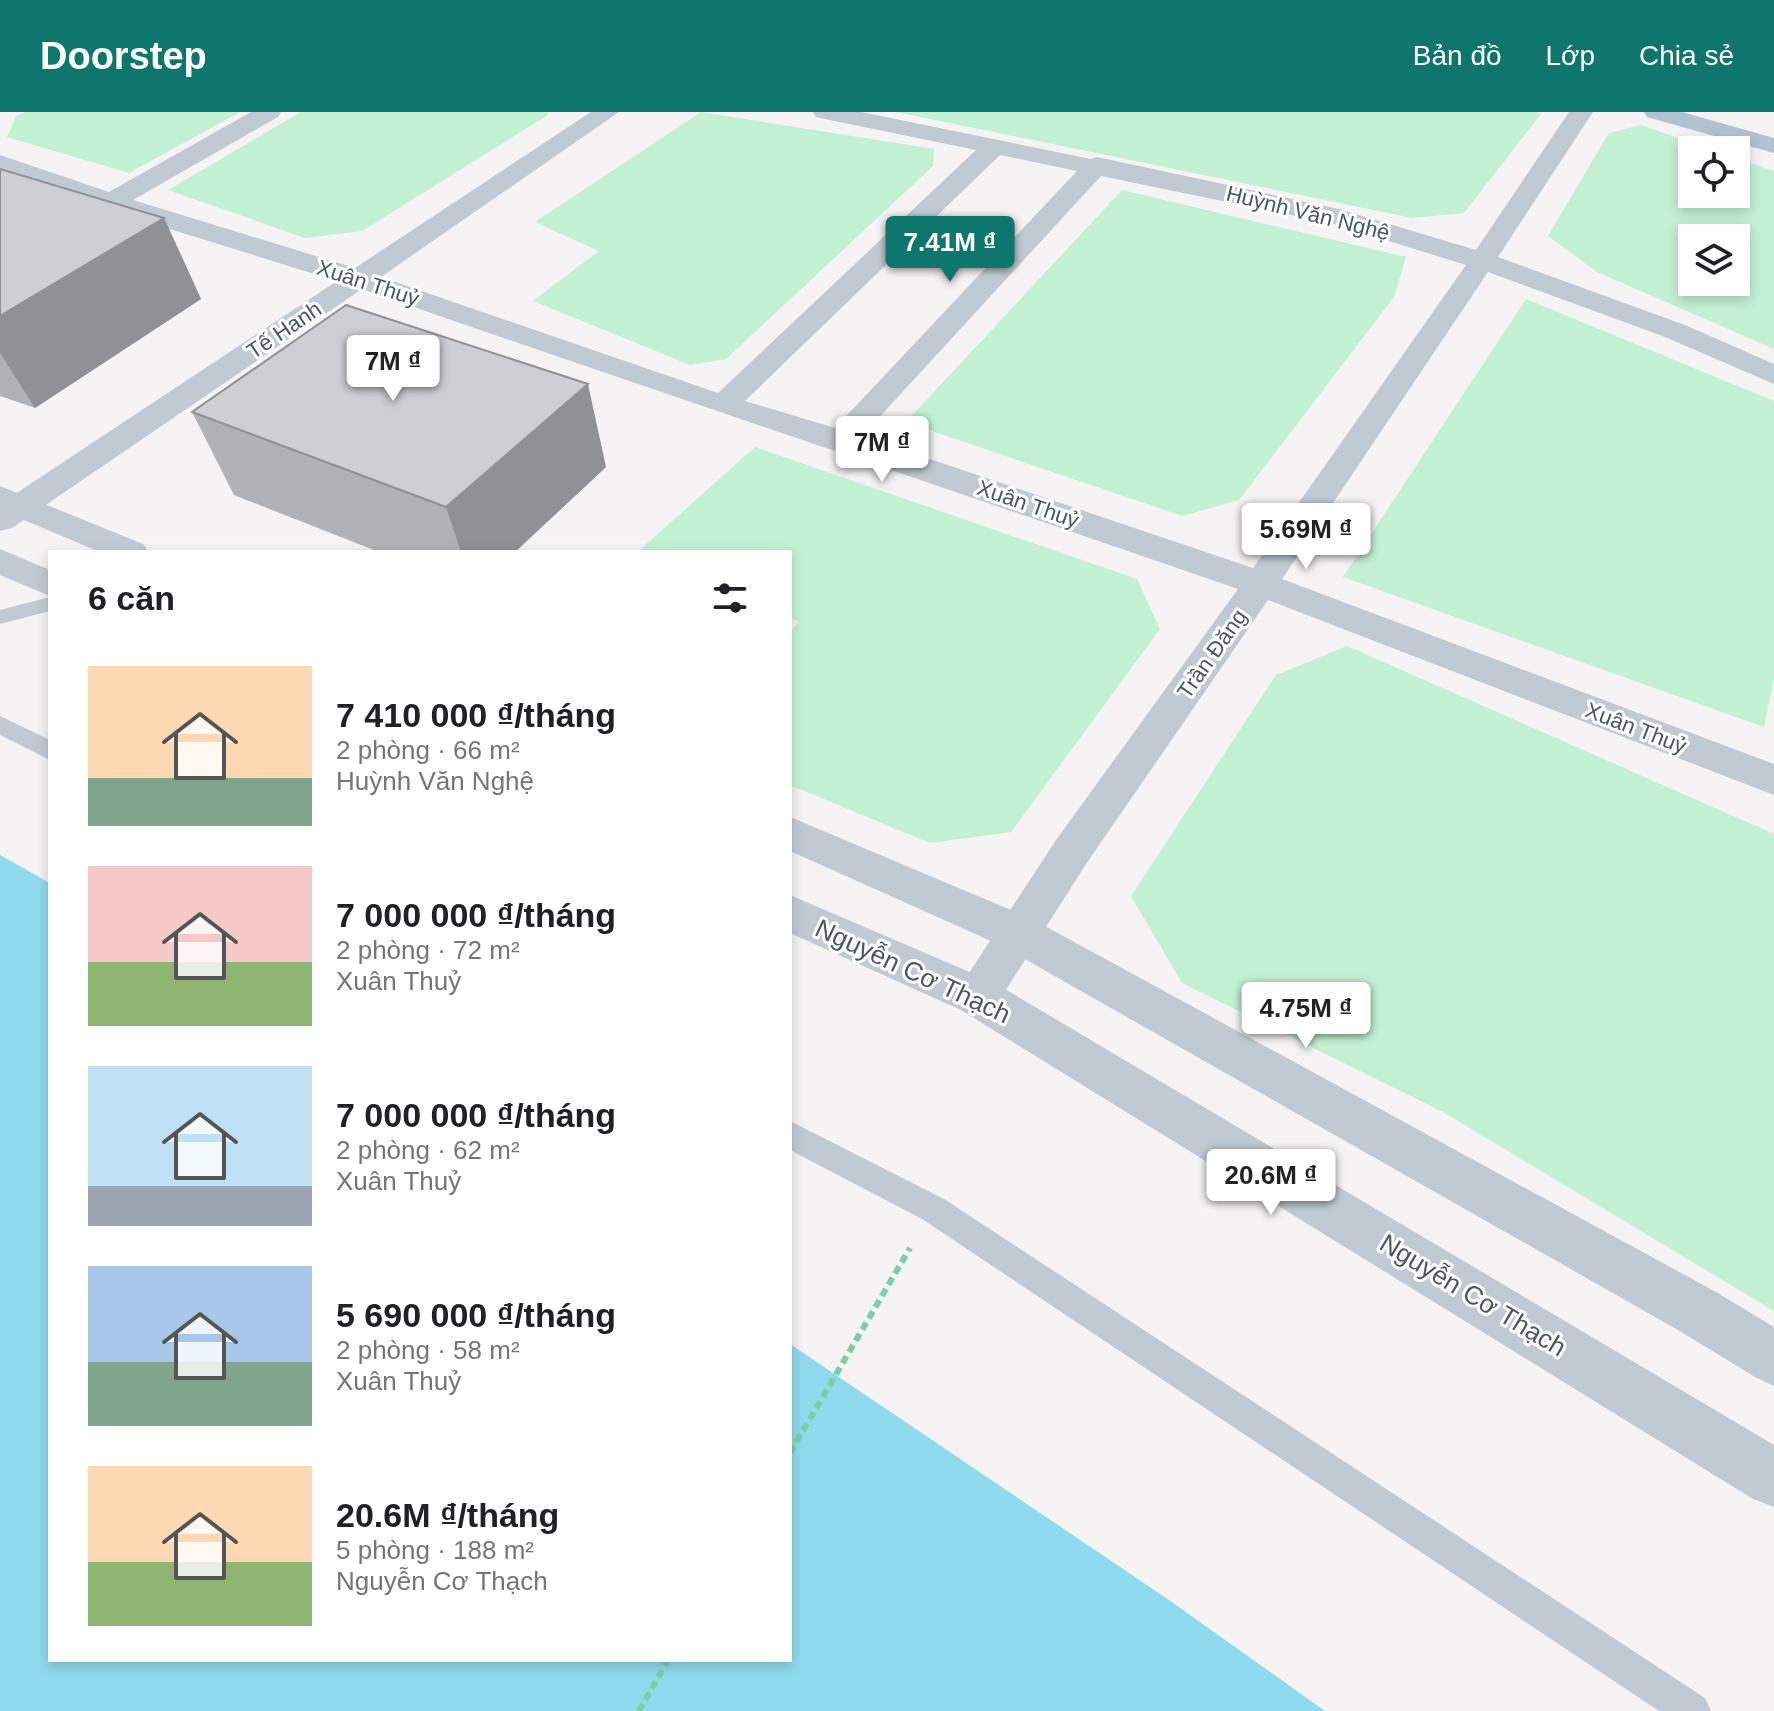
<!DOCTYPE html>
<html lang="vi">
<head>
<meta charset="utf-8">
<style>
	body { margin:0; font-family:Arial,sans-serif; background:#f6f6f6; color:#202124; height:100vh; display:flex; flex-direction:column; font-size:30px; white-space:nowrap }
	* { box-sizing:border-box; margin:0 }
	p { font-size:26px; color:#757577 }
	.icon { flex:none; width:44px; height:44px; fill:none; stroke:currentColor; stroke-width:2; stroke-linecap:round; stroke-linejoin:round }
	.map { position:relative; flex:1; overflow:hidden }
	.sheet { position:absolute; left:48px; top:438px; width:744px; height:1112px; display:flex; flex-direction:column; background:#fff; border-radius:0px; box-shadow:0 4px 12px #0003 }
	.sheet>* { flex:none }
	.fabs { position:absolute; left:1678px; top:24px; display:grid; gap:16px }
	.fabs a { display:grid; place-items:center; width:72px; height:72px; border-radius:0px; background:#fff; box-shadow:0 4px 12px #0003; font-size:40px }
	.price { position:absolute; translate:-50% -68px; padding:0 18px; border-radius:8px; background:#fff; color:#222; font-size:26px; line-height:52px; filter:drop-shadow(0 2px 4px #0008) }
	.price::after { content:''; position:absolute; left:50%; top:48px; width:24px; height:18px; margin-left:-12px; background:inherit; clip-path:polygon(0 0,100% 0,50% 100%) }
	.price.current { background:#0f766e; color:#fff }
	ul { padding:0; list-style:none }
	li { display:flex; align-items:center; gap:24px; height:200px; padding:0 40px }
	li span { display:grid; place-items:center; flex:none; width:224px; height:160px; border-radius:0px; color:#555 }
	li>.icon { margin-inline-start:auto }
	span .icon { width:96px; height:96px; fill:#fffc; stroke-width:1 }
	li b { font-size:34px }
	h2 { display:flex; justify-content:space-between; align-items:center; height:96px; padding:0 40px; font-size:34px }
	header { display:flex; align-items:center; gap:48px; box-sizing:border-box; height:112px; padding:0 40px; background:#0f766e; color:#fff }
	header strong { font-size:38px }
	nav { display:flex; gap:44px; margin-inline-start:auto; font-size:28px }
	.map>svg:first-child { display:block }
</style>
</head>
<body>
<header>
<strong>Doorstep</strong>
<nav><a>Bản đồ</a><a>Lớp</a><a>Chia sẻ</a></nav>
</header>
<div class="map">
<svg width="1774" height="1599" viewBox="0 0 1774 1599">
	<rect width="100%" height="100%" fill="#f5f3f3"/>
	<g fill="#c3f1d5" fill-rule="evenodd">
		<polygon points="25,0 240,0 129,61 7,25 16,4"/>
		<polygon points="301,0 548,0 548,3 362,119 305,126 168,78"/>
		<polygon points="701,0 934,37 933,54 726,247 690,253 533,189 599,139 535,110"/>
		<polygon points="896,0 1538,0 1541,2 1464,101 1413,106"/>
		<path d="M1641,13L1712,38H1692V82H1736V46L1774,59V237L1597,160L1548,124L1609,21ZM1692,126H1736V170H1692Z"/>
		<polygon points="1122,78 1406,145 1394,185 1239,388 1182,404 906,310"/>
		<polygon points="1526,187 1774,289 1774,567 1764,615 1343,465"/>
		<polygon points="755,335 1137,467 1160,517 1011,720 930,731 790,673 790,520 799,510 790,505 790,440 647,440 641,437"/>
		<polygon points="1347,534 1774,722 1774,1199 1443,1000 1182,871 1131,784 1276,563"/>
	</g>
	<polygon fill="#90daee" points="0,743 50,771 50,1548 790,1548 790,1232 1169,1488 1325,1599 0,1599"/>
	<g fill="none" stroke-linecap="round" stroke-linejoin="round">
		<g stroke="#7ad0a6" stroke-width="6" stroke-dasharray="8 5" stroke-linecap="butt">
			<polyline points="790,1341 910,1136"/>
			<polyline points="639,1599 668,1548"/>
		</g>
		<g fill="#c1cad2" fill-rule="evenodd">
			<polygon points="50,485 50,499 0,512 0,498"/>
			<polygon points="0,604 50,628 50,648 0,623"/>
			<polygon points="790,1009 944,1087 1705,1586 1711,1599 1659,1599 922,1107 790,1038"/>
		</g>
		<path fill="#c1cad2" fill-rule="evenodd" d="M251,0H281L278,5L133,88L355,156L591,0H619L381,165L718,281L976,38L825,7L816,5L813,0H861L1091,47L1097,45L1339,97L1476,138L1569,0H1593L1498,145L1685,213L1774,252V272L1665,225L1488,160L1282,467L1774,652V683L1268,488L1086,752L993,898L977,904L961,898L954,884L1056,728L1238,477C947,376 654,279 362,177L12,416L0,419V392L337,169L102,96L0,60V43L109,80ZM1000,43L1077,59L835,316L745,289ZM1101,64L1334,112L1466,153L1253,456L862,324Z"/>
		<g fill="#c1cad2" fill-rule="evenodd">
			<polygon points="0,374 143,432 149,440 100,440 0,398"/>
			<polygon points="0,437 50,458 50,484 0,463"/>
			<polygon points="790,705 1032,807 1716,1180 1774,1215 1774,1274 1755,1265 1678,1218 1000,833 790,739"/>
			<polygon points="790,783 993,870 1774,1333 1774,1395 1753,1387 961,898 790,821"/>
		</g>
		<polygon fill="#b3c2d1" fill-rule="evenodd" points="1644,0 1682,0 1774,26 1774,41 1647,5"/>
	</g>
	<g fill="#b0b2b7">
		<polygon points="0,57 164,106 201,187 35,296 0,284"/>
		<polygon points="192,300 606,355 515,440 379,440 234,383"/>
	</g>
	<g fill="#909195">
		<polygon points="164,106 201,187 35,296 0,241 0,204"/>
		<polygon points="588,272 606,355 515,440 461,440 446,395"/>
	</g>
	<g fill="#cdcfd5" stroke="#909195" stroke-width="2">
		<polygon points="0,57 164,106 0,204"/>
		<polygon points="346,193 588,272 446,395 192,300"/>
	</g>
	<g text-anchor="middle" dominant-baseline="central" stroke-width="6" stroke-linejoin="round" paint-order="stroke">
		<g font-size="22" fill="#4a5661" stroke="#fff">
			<text transform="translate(1308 101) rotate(14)">Huỳnh Văn Nghệ</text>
			<text transform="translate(368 171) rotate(18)">Xuân Thuỷ</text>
			<text transform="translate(284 218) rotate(-34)">Tế Hanh</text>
			<text transform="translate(1028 392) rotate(19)">Xuân Thuỷ</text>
			<text transform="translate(1212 542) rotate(-55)">Trần Đăng</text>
			<text transform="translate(1636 616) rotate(21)">Xuân Thuỷ</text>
		</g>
		<g font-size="26" fill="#4a5661" stroke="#fff">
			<text transform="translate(913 859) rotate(25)">Nguyễn Cơ Thạch</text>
			<text transform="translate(1473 1183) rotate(31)">Nguyễn Cơ Thạch</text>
		</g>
	</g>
</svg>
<div class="fabs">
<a><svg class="icon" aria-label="locate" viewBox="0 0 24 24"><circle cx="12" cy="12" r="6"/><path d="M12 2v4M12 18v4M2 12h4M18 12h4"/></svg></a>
<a><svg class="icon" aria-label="layers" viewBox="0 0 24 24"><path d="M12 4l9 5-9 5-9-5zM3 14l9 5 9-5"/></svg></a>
</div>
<b class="price current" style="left:950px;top:172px">7.41M ₫</b>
<b class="price" style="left:393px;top:291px">7M ₫</b>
<b class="price" style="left:882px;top:372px">7M ₫</b>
<b class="price" style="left:1306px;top:459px">5.69M ₫</b>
<b class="price" style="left:1306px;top:938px">4.75M ₫</b>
<b class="price" style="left:1271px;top:1105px">20.6M ₫</b>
<section class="sheet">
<h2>6 căn<svg class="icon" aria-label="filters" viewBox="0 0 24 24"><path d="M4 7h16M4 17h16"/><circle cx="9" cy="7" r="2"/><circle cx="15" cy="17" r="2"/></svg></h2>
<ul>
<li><span style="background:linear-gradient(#ffd9b3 70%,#7fa58c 0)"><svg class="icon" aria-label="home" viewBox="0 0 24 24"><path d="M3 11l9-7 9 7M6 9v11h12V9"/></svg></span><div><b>7 410 000 ₫/tháng</b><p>2 phòng · 66 m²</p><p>Huỳnh Văn Nghệ</p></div></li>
<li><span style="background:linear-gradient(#f6c9c9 60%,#8fb573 0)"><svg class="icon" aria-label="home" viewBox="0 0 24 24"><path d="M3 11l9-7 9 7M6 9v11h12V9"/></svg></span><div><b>7 000 000 ₫/tháng</b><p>2 phòng · 72 m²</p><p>Xuân Thuỷ</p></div></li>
<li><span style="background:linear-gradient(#bfe0f5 75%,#9aa5b1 0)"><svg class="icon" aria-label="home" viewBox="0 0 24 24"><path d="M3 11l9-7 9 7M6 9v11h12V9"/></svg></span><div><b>7 000 000 ₫/tháng</b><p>2 phòng · 62 m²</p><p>Xuân Thuỷ</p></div></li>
<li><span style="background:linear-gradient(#a9c7e8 60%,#7fa58c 0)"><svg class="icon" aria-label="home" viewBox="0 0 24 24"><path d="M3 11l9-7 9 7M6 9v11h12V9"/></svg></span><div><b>5 690 000 ₫/tháng</b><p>2 phòng · 58 m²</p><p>Xuân Thuỷ</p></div></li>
<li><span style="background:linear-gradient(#ffd9b3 60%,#8fb573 0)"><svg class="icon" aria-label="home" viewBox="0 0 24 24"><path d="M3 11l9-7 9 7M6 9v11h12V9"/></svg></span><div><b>20.6M ₫/tháng</b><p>5 phòng · 188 m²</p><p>Nguyễn Cơ Thạch</p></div></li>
</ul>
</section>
</div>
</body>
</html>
